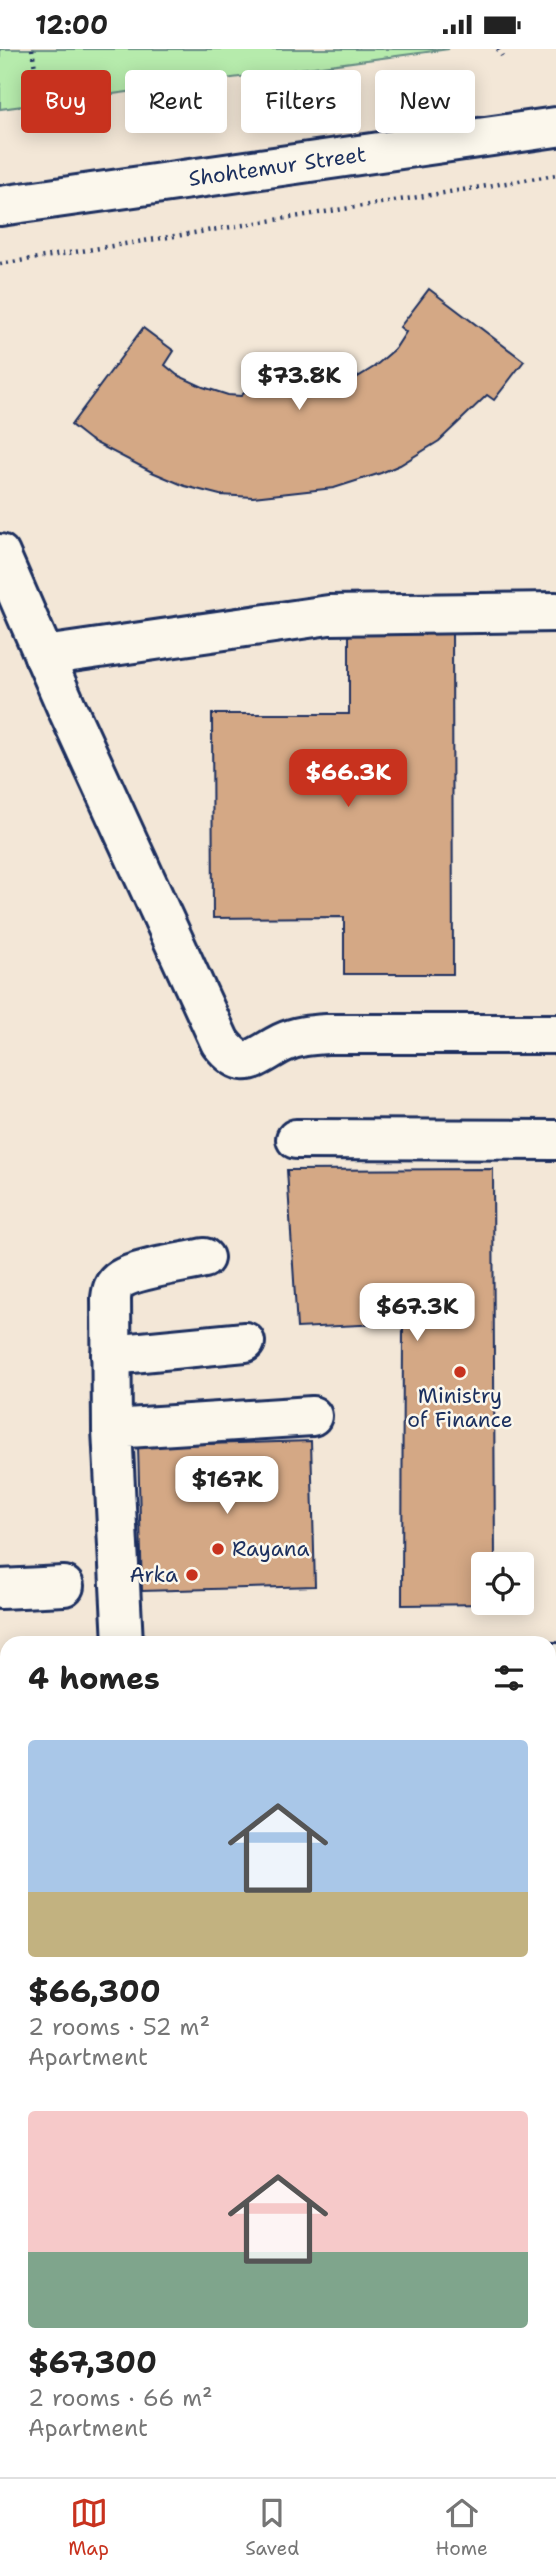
<!DOCTYPE html>
<html lang="en">
<head>
<meta charset="utf-8">
<style>
	body { margin:0; font-family:"Shantell Sans",sans-serif; background:#f6f6f6; color:#222; height:100vh; display:flex; flex-direction:column; font-size:26px; white-space:nowrap }
	* { box-sizing:border-box; margin:0 }
	p { font-size:23px; color:#767676 }
	.icon { flex:none; width:38px; height:38px; fill:none; stroke:currentColor; stroke-width:2; stroke-linecap:round; stroke-linejoin:round }
	.map { position:relative; flex:1; overflow:hidden }
	.panel { position:absolute; left:0px; top:1587px; width:556px; height:842px; display:flex; flex-direction:column; background:#fff; border-radius:21px 21px 0 0; box-shadow:0 4px 18px #0003 }
	.panel>* { flex:none }
	.hud { position:absolute; left:21px; top:21px; width:514px; height:63px; display:flex; gap:14px }
	.controls { position:absolute; left:471px; top:1503px; display:grid; gap:14px }
	.controls a { display:grid; place-items:center; width:63px; height:63px; border-radius:7px; background:#fff; box-shadow:0 4px 18px #0003; font-size:35px }
	.price { position:absolute; translate:-50% -60px; padding:0 16px; border-radius:14px; background:#fff; color:#222; font-size:23px; line-height:46px; filter:drop-shadow(0 2px 4px #0008) }
	.price::after { content:''; position:absolute; left:50%; top:42px; width:21px; height:16px; margin-left:-10px; background:inherit; clip-path:polygon(0 0,100% 0,50% 100%) }
	.price.selected { background:#c8321e; color:#fff }
	ul { padding:0; list-style:none }
	li { display:grid; align-content:center; gap:14px; height:371px; padding:0 28px }
	li span { display:grid; place-items:center; height:217px; border-radius:7px; color:#555 }
	li>.icon { margin-inline-start:auto }
	span .icon { width:126px; height:126px; fill:#fffc; stroke-width:1 }
	li b { font-size:30px }
	h2 { display:flex; justify-content:space-between; align-items:center; height:84px; padding:0 28px; font-size:30px }
	.tag { padding:0 24px; border-radius:7px; background:#fff; box-shadow:0 4px 18px #0003; font-size:24px; line-height:63px }
	.tag.selected { background:#c8321e; color:#fff }
	.status { display:flex; justify-content:space-between; align-items:center; height:49px; padding:0 35px; background:#fff; direction:ltr }
	.status svg { height:19px; fill:currentColor }
	.tabs { display:flex; justify-content:space-around; align-items:center; height:98px; border-top:2px solid #e0e0e0; background:#fff; font-size:19px; color:#767676 }
	.tabs a { display:grid; justify-items:center; gap:4px }
	.tabs .selected { color:#c8321e }
	.map>svg:first-child { display:block }
</style>
</head>
<body>
<div class="status"><b>12:00</b><svg viewBox="0 0 49 12"><path d="M0 12V9h3v3zM5 12V6h3v6zM10 12V3h3v9zM15 12V0h3v12zM26 1h20v11H26zM47 4h2v5h-2z"/></svg></div>
<div class="map">
<svg width="556" height="2428" viewBox="0 0 556 2428">
	<rect width="100%" height="100%" fill="#f3e7d7"/>
	<filter id="ink" filterUnits="userSpaceOnUse"><feTurbulence type="fractalNoise" baseFrequency=".0143" numOctaves="2"/><feDisplacementMap in="SourceGraphic" scale="14" xChannelSelector="R" yChannelSelector="G"/><feConvolveMatrix kernelMatrix="1 2 1 2 8 2 1 2 1" color-interpolation-filters="sRGB"/></filter>
	<g filter="url(#ink)">
		<g fill="#b6ebac" stroke="#688d85" stroke-width="2">
			<polygon points="0,0 449,0 0,60"/>
			<polygon points="556,1913 556,2283 551,2428 143,2428 143,2422 550,2422 550,1914"/>
		</g>
		<g fill="#d4a885" stroke="#1b2f5e" stroke-width="2">
			<polygon points="429,240 524,312 494,351 487,346 439,392 400,416 381,424 334,439 253,448 220,446 185,437 152,423 90,391 71,376 143,279 174,302 165,316 177,326 203,338 228,346 241,347 265,324 290,318 320,320 348,334 374,318 395,300 406,283 400,278"/>
			<polygon points="452,580 453,925 344,925 344,868 213,869 212,665 349,665 349,581"/>
			<polygon points="493,1120 495,1516 483,1516 483,1554 495,1555 402,1556 403,1274 297,1279 287,1121"/>
			<polygon points="311,1392 315,1537 142,1542 138,1397"/>
			<polygon points="7,1753 7,1835 0,1761 0,1754"/>
			<polygon points="550,1755 552,1755 550,1797"/>
			<polygon points="0,2048 5,2048 5,2064 7,2064 7,2100 0,2100 0,2114"/>
			<polygon points="0,2162 2,2178 5,2178 5,2214 0,2214"/>
		</g>
		<g fill="none" stroke-linecap="round" stroke-linejoin="round">
			<defs>
				<g id="minor">
					<path id="s1" d="M0,157L556,78"/>
					<path d="M0,505L66,657L220,993C244,1025 254,1008 282,994C296,987 311,986 327,985H556"/>
					<polyline points="44,607 329,566 556,563"/>
					<polyline points="296,1090 556,1091"/>
					<polyline points="111,1306 245,1293"/>
					<path d="M112,1380L111,1249C112,1241 113,1235 121,1230C137,1220 183,1214 204,1209"/>
					<polyline points="0,1540 64,1537"/>
					<polyline points="123,1594 112,1380 312,1367"/>
					<polyline points="550,1614 556,1614"/>
					<polyline points="0,1640 7,1639"/>
					<polyline points="550,1710 556,1710"/>
					<polyline points="0,1936 7,1935"/>
					<polyline points="0,2008 7,2008"/>
					<polyline points="58,2428 59,2422"/>
				</g>
			</defs>
			<use href="#minor" stroke="#1b2f5e" stroke-width="44"/>
			<g stroke="#1b2f5e" stroke-width="4.5" stroke-dasharray="2 5" stroke-linecap="butt">
				<polyline points="32,0 43,70"/>
				<polyline points="498,0 502,7"/>
				<polyline points="0,215 556,126"/>
			</g>
			<use href="#minor" stroke="#fbf7ec" stroke-width="38"/>
		</g>
	</g>
	<g fill="#c8321e" stroke="#fbf7ec" stroke-width="2.5">
		<circle cx="460" cy="1323" r="7"/>
		<circle cx="218" cy="1500" r="7"/>
		<circle cx="192" cy="1526" r="7"/>
	</g>
	<g text-anchor="middle" dominant-baseline="central" stroke-width="5" stroke-linejoin="round" paint-order="stroke">
		<g font-size="21" fill="#1b2f5e" stroke="#fbf7ec">
			<text stroke="none"><textPath href="#s1" startOffset="280">Shohtemur Street</textPath></text>
		</g>
		<g font-size="21" fill="#1b2f5e" stroke="#fbf7ec">
			<text x="460" y="1347">Ministry<tspan x="460" dy="24">of Finance</tspan></text>
			<text x="232" y="1500" text-anchor="start">Rayana</text>
			<text x="178" y="1526" text-anchor="end">Arka</text>
		</g>
	</g>
</svg>
<div class="controls">
<a><svg class="icon" aria-label="locate" viewBox="0 0 24 24"><circle cx="12" cy="12" r="6"/><path d="M12 2v4M12 18v4M2 12h4M18 12h4"/></svg></a>
</div>
<b class="price" style="left:299px;top:363px">$73.8K</b>
<b class="price selected" style="left:348px;top:760px">$66.3K</b>
<b class="price" style="left:417px;top:1294px">$67.3K</b>
<b class="price" style="left:227px;top:1467px">$167K</b>
<div class="hud">
<a class="tag selected">Buy</a>
<a class="tag">Rent</a>
<a class="tag">Filters</a>
<a class="tag">New</a>
</div>
<section class="panel">
<h2>4 homes<svg class="icon" aria-label="filters" viewBox="0 0 24 24"><path d="M4 7h16M4 17h16"/><circle cx="9" cy="7" r="2"/><circle cx="15" cy="17" r="2"/></svg></h2>
<ul>
<li><span style="background:linear-gradient(#a9c7e8 70%,#c2b280 0)"><svg class="icon" aria-label="home" viewBox="0 0 24 24"><path d="M3 11l9-7 9 7M6 9v11h12V9"/></svg></span><div><b>$66,300</b><p>2 rooms · 52 m²</p><p>Apartment</p></div></li>
<li><span style="background:linear-gradient(#f6c9c9 65%,#7fa58c 0)"><svg class="icon" aria-label="home" viewBox="0 0 24 24"><path d="M3 11l9-7 9 7M6 9v11h12V9"/></svg></span><div><b>$67,300</b><p>2 rooms · 66 m²</p><p>Apartment</p></div></li>
</ul>
</section>
</div>
<nav class="tabs">
<a class="selected"><svg class="icon" aria-label="map" viewBox="0 0 24 24"><path d="M3 6l6-2 6 2 6-2v14l-6 2-6-2-6 2zM9 4v14M15 6v14"/></svg>Map</a>
<a><svg class="icon" aria-label="saved" viewBox="0 0 24 24"><path d="M7 4h10v16l-5-4-5 4z"/></svg>Saved</a>
<a><svg class="icon" aria-label="home" viewBox="0 0 24 24"><path d="M3 11l9-7 9 7M6 9v11h12V9"/></svg>Home</a>
</nav>
</body>
</html>
